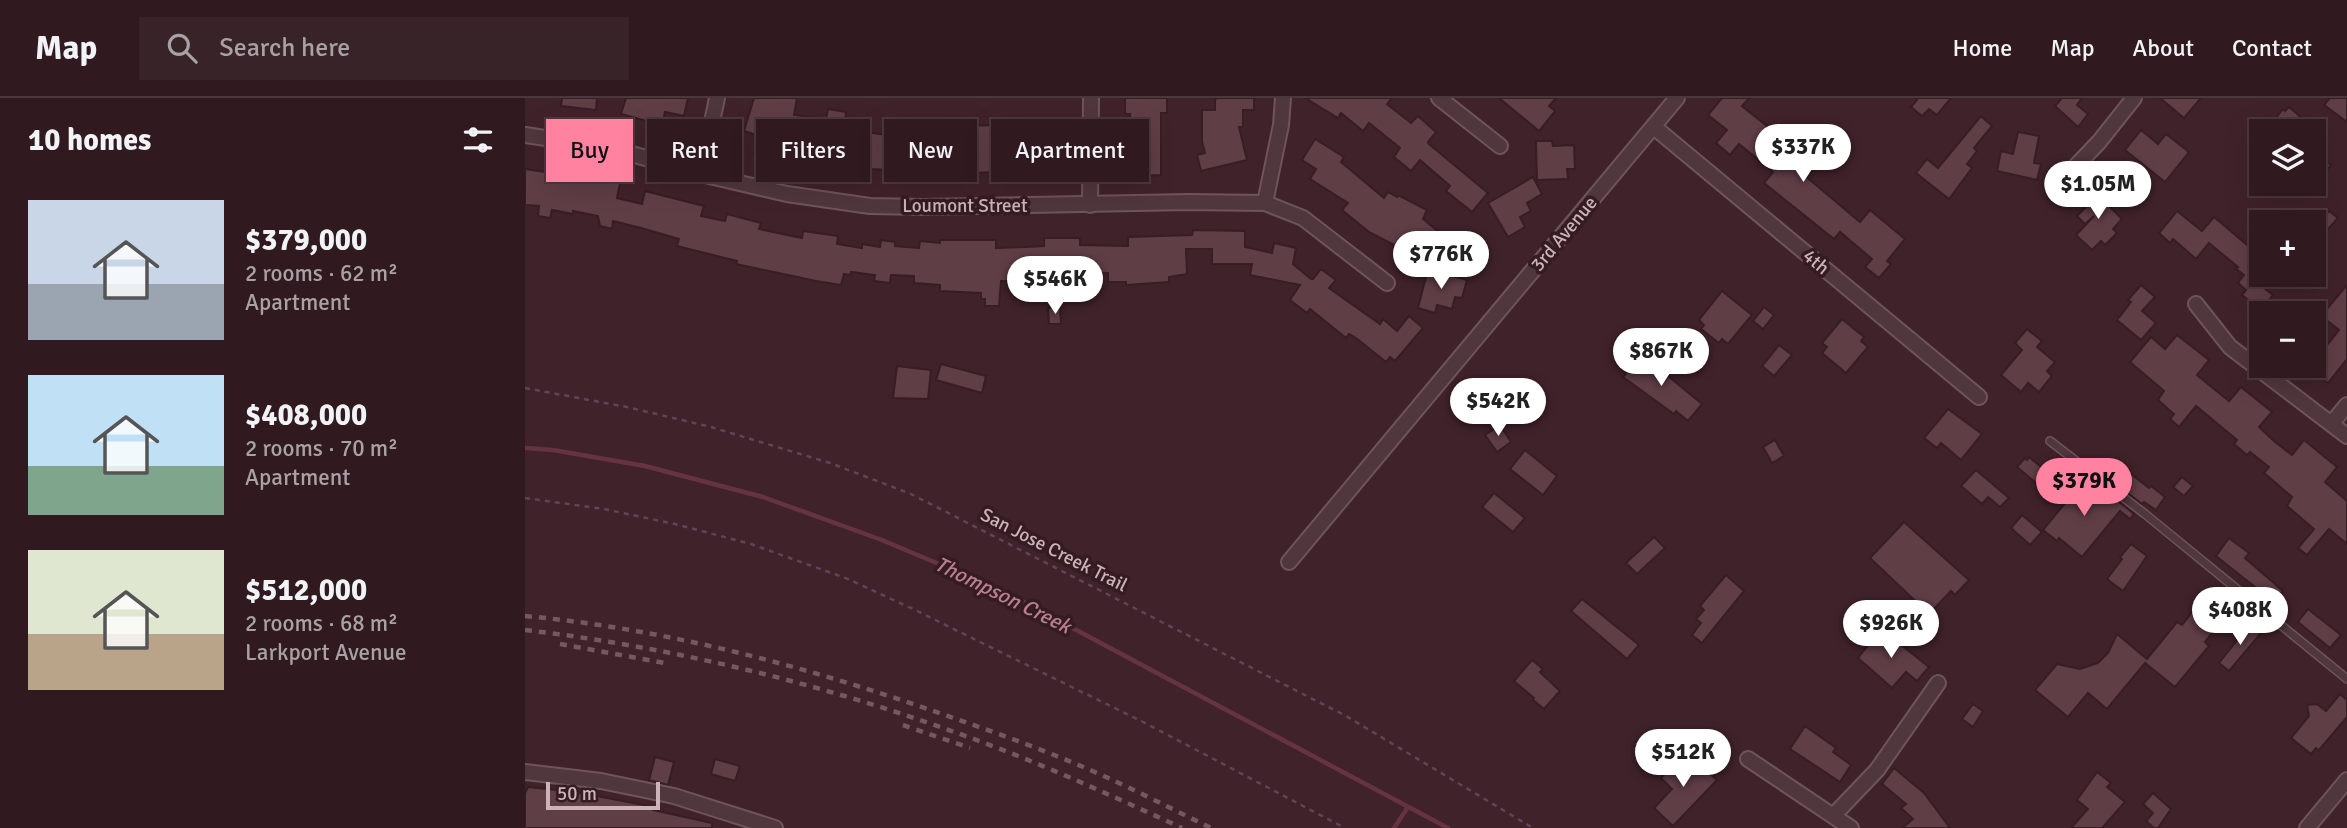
<!DOCTYPE html>
<html lang="en">
<head>
<meta charset="utf-8">
<style>
	body { margin:0; font-family:Signika,sans-serif; background:#382329; color:#f1f3f6; height:100vh; display:flex; flex-direction:column; font-size:26px; white-space:nowrap }
	* { box-sizing:border-box; margin:0 }
	p { font-size:23px; color:#a8a1a5 }
	.icon { flex:none; width:38px; height:38px; fill:none; stroke:currentColor; stroke-width:2; stroke-linecap:round; stroke-linejoin:round }
	.map { position:relative; flex:1; overflow:hidden }
	.sheet { display:flex; flex-direction:column; background:#301a20; width:525px }
	.sheet>* { flex:none }
	.hud { position:absolute; left:21px; top:21px; width:665px; height:63px; display:flex; gap:14px }
	.fabs { position:absolute; left:1724px; top:21px; display:grid; gap:14px }
	.fabs a { display:grid; place-items:center; width:77px; height:77px; border-radius:0px; background:#301a20; box-shadow:0 7px 28px #0002,0 0 0 2px #4b383e; font-size:35px }
	.scale { position:absolute; left:21px; bottom:18px; width:114px; box-sizing:border-box; padding-left:7px; border:4px solid #cbb3b8; border-top:0; font-size:19px; line-height:24px; white-space:nowrap; color:#cbb3b8; -webkit-text-stroke:5px #351b22; paint-order:stroke }
	.price { position:absolute; translate:-50% -60px; padding:0 16px; border-radius:24px; background:#fff; color:#222; font-size:23px; line-height:46px; filter:drop-shadow(0 2px 4px #0008) }
	.price::after { content:''; position:absolute; left:50%; top:42px; width:21px; height:16px; margin-left:-10px; background:inherit; clip-path:polygon(0 0,100% 0,50% 100%) }
	.price.on { background:#ff83a0; color:#111 }
	ul { padding:0; list-style:none }
	li { display:flex; align-items:center; gap:21px; height:175px; padding:0 28px }
	li span { display:grid; place-items:center; flex:none; width:196px; height:140px; border-radius:0px; color:#555 }
	li>.icon { margin-inline-start:auto }
	span .icon { width:84px; height:84px; fill:#fffc; stroke-width:1 }
	li b { font-size:30px }
	h2 { display:flex; justify-content:space-between; align-items:center; height:84px; padding:0 28px; font-size:30px }
	.tag { padding:0 24px; border-radius:0px; background:#301a20; box-shadow:0 7px 28px #0002,0 0 0 2px #4b383e; font-size:24px; line-height:63px }
	.tag.on { background:#ff83a0; color:#111 }
	header { display:flex; align-items:center; gap:42px; box-sizing:border-box; height:98px; padding:0 35px; background:#301a20; border-bottom:2px solid #4b383e }
	header strong { font-size:33px }
	nav { display:flex; gap:38px; margin-inline-start:auto; font-size:24px }
	.search { width:490px; height:63px; background:#382329; display:flex; align-items:center; gap:18px; box-sizing:border-box; padding:0 24px; border-radius:0px; color:#a8a1a5; font-size:26px }
	main { display:flex; flex:1; min-height:0 }
	.map>svg:first-child { display:block }
</style>
</head>
<body>
<header>
<strong>Map</strong>
<div class="search"><svg class="icon" aria-label="search" viewBox="0 0 24 24"><circle cx="10" cy="10" r="6"/><path d="M15 15l6 6"/></svg>Search here</div>
<nav><a>Home</a><a>Map</a><a>About</a><a>Contact</a></nav>
</header>
<main>
<section class="sheet">
<h2>10 homes<svg class="icon" aria-label="filters" viewBox="0 0 24 24"><path d="M4 7h16M4 17h16"/><circle cx="9" cy="7" r="2"/><circle cx="15" cy="17" r="2"/></svg></h2>
<ul>
<li><span style="background:linear-gradient(#c9d6e8 60%,#9aa5b1 0)"><svg class="icon" aria-label="home" viewBox="0 0 24 24"><path d="M3 11l9-7 9 7M6 9v11h12V9"/></svg></span><div><b>$379,000</b><p>2 rooms · 62 m²</p><p>Apartment</p></div></li>
<li><span style="background:linear-gradient(#bfe0f5 65%,#7fa58c 0)"><svg class="icon" aria-label="home" viewBox="0 0 24 24"><path d="M3 11l9-7 9 7M6 9v11h12V9"/></svg></span><div><b>$408,000</b><p>2 rooms · 70 m²</p><p>Apartment</p></div></li>
<li><span style="background:linear-gradient(#dfe7d0 60%,#b9a48a 0)"><svg class="icon" aria-label="home" viewBox="0 0 24 24"><path d="M3 11l9-7 9 7M6 9v11h12V9"/></svg></span><div><b>$512,000</b><p>2 rooms · 68 m²</p><p>Larkport Avenue</p></div></li>
</ul>
</section>
<div class="map">
<svg width="1822" height="730" viewBox="0 0 1822 730">
	<rect width="100%" height="100%" fill="#40222a"/>
	<g fill="none" stroke-linecap="round" stroke-linejoin="round">
		<g stroke="#663340" stroke-width="4.5">
			<polyline points="0,350 28,352 120,368 238,399 357,442 480,494 923,730"/>
			<polyline points="869,730 883,709"/>
		</g>
	</g>
	<g fill="#603e46" stroke="#371d24" stroke-width="2">
		<polygon points="37,0 72,0 71,12 36,8"/>
		<polygon points="101,0 163,0 159,18 140,14 137,27 96,16"/>
		<polygon points="229,0 272,0 269,17 301,21 303,11 321,14 319,31 369,38 369,24 387,24 387,37 404,39 429,38 429,28 475,27 475,36 535,34 535,56 515,57 516,72 498,73 498,59 472,60 472,74 448,75 343,71 345,57 320,54 318,69 301,67 303,53 265,48 263,56 253,53 251,62 229,55 234,38 219,33"/>
		<polygon points="600,0 642,0 642,15 636,15 636,77 609,78 609,57 600,57 599,41 605,41 605,16 600,16"/>
		<polygon points="693,0 729,0 729,12 718,12 718,29 714,29 722,62 676,73 672,57 680,55 677,43 677,12 690,12 690,1"/>
		<polygon points="780,0 867,0 862,6 886,25 893,18 911,34 903,44 904,46 963,95 947,114 921,93 925,88 895,62 886,73 869,59 875,50 844,25 838,33 816,15 813,20"/>
		<polygon points="974,0 1031,0 1024,8 1030,13 1014,33"/>
		<polygon points="1197,0 1224,0 1217,8 1283,61 1273,72 1335,124 1345,112 1380,141 1362,163 1366,166 1354,180 1340,169 1347,161 1315,134 1309,141 1239,85 1248,74 1214,46 1205,57 1191,45 1202,32 1183,17"/>
		<polygon points="1390,0 1426,0 1412,17 1404,11 1397,18 1386,9 1392,2"/>
		<polygon points="1537,0 1557,0 1552,7 1563,16 1553,29 1530,8"/>
		<polygon points="1635,0 1676,0 1659,20"/>
		<polygon points="1805,0 1822,0 1822,24 1799,7"/>
		<polygon points="1764,9 1784,26 1778,33 1763,33 1751,24 1750,21 1758,11 1760,13"/>
		<polygon points="1456,18 1467,28 1449,50 1452,53 1442,66 1447,70 1424,101 1391,75 1402,61 1413,70"/>
		<polygon points="1616,32 1633,46 1641,36 1664,54 1640,84 1600,52"/>
		<polygon points="1493,34 1514,38 1509,65 1516,66 1512,82 1472,73 1476,53 1488,56"/>
		<polygon points="790,41 819,59 816,64 859,100 863,94 872,99 873,97 902,112 898,121 926,144 903,171 872,146 871,148 844,134 817,112 823,105 785,81 791,71 777,62"/>
		<polygon points="1011,43 1027,43 1028,48 1049,47 1050,71 1042,71 1043,81 1012,82"/>
		<polygon points="1788,53 1806,67 1788,89"/>
		<polygon points="0,71 95,85 92,100 117,106 120,93 179,108 176,118 200,123 202,116 236,125 234,131 277,140 278,133 313,138 312,146 337,150 337,146 355,149 356,142 370,144 370,148 394,150 395,143 415,145 415,142 471,142 471,150 500,149 519,148 519,140 555,140 555,147 603,148 603,139 667,137 668,132 720,133 720,149 747,155 749,145 771,150 768,166 786,181 788,181 796,171 811,182 804,190 855,226 858,221 872,233 884,218 898,230 870,263 865,259 861,264 831,240 824,236 821,240 785,211 782,215 765,202 775,187 725,177 727,166 687,166 687,151 661,151 662,176 644,179 644,184 601,187 601,184 583,184 583,175 556,176 556,183 476,183 474,208 460,208 460,201 456,201 456,195 415,193 415,187 389,185 389,178 366,177 365,185 349,183 350,177 326,174 326,177 319,176 316,187 291,183 211,166 212,163 152,148 154,141 116,130 88,123 87,131 75,128 73,118 48,113 48,116 27,112 25,120 13,118 14,108 0,107"/>
		<polygon points="1008,79 1017,96 1002,105 1006,113 995,119 1000,129 983,139 963,105"/>
		<polygon points="1577,93 1585,101 1581,105 1597,121 1588,131 1592,135 1580,147 1576,143 1567,152 1551,137 1569,118 1560,126 1552,118 1563,107 1558,103 1567,94 1572,98"/>
		<polygon points="1652,113 1677,133 1689,119 1727,151 1736,140 1736,177 1749,177 1739,190 1748,197 1736,212 1717,197 1721,192 1713,185 1719,177 1711,171 1713,169 1684,145 1671,161 1648,141 1645,145 1634,135"/>
		<polygon points="1804,113 1813,120 1788,148 1788,131"/>
		<polygon points="903,171 942,182 937,200 930,199 927,211 912,207 910,215 893,210"/>
		<polygon points="1616,187 1630,199 1617,213 1631,225 1616,242 1592,222 1603,208 1606,204 1603,202"/>
		<polygon points="1822,187 1822,261 1803,285 1788,273 1788,244 1798,252 1814,232 1796,218"/>
		<polygon points="1197,193 1227,217 1203,246 1197,241 1194,245 1176,231 1179,227 1174,222"/>
		<polygon points="535,209 536,226 524,226 523,210"/>
		<polygon points="1239,209 1249,217 1238,231 1228,223"/>
		<polygon points="1317,221 1339,239 1336,243 1343,249 1321,275 1297,255 1302,249 1297,245"/>
		<polygon points="1502,231 1517,243 1512,249 1530,264 1522,273 1527,278 1514,294 1503,285 1496,294 1476,277 1497,252 1490,245"/>
		<polygon points="1652,237 1684,262 1672,277 1704,303 1716,289 1747,314 1734,329 1749,343 1767,357 1779,342 1812,369 1800,384 1822,403 1822,446 1804,431 1782,457 1773,450 1789,431 1762,408 1767,399 1739,375 1744,369 1725,354 1722,357 1709,346 1712,342 1671,308 1654,329 1645,321 1649,316 1633,302 1639,293 1605,264 1626,239 1640,251"/>
		<polygon points="1254,247 1267,257 1249,278 1237,268"/>
		<polygon points="1109,252 1120,261 1118,263 1140,282 1143,278 1177,306 1163,323 1151,313 1149,316 1098,279 1107,268 1100,262"/>
		<polygon points="416,266 461,278 457,295 411,282"/>
		<polygon points="372,268 406,272 403,301 368,300"/>
		<polygon points="1423,311 1457,336 1436,362 1416,345 1412,350 1399,340"/>
		<polygon points="975,327 986,344 972,354 960,337"/>
		<polygon points="1250,342 1259,358 1247,365 1238,349"/>
		<polygon points="1000,352 1032,378 1018,397 985,371"/>
		<polygon points="1504,359 1527,378 1517,390 1492,369 1500,360 1502,362"/>
		<polygon points="1451,372 1484,400 1475,409 1463,399 1457,406 1436,388"/>
		<polygon points="1606,376 1624,390 1626,388 1640,399 1631,412 1619,404 1617,406 1595,389"/>
		<polygon points="1657,379 1668,388 1659,398 1648,389"/>
		<polygon points="1559,382 1584,403 1588,399 1609,416 1605,421 1595,413 1557,459 1534,440 1532,443 1518,432"/>
		<polygon points="969,395 1000,420 988,434 957,409"/>
		<polygon points="1497,417 1517,434 1505,447 1486,430"/>
		<polygon points="1379,424 1444,482 1430,497 1426,493 1404,516 1345,460"/>
		<polygon points="1129,439 1140,450 1112,476 1101,465"/>
		<polygon points="1704,440 1724,455 1720,460 1758,493 1749,504 1691,458"/>
		<polygon points="1606,446 1622,458 1598,493 1582,481 1597,461 1595,459"/>
		<polygon points="1201,477 1219,493 1177,545 1167,537 1176,525 1171,521 1179,512 1175,508"/>
		<polygon points="1057,501 1114,547 1102,561 1046,513"/>
		<polygon points="1675,504 1697,522 1680,544 1684,548 1650,589 1620,565 1582,611 1563,595 1543,619 1510,592 1532,566 1555,571 1573,565 1583,555 1592,536 1622,561 1652,524 1657,527"/>
		<polygon points="1783,511 1816,537 1805,550 1773,524"/>
		<polygon points="1725,526 1736,535 1704,573 1694,565"/>
		<polygon points="1356,531 1404,569 1392,583 1381,574 1367,590 1333,560"/>
		<polygon points="1007,562 1018,571 1015,574 1035,593 1019,611 1008,602 1009,600 989,583"/>
		<polygon points="1815,596 1822,602 1822,619 1794,652 1791,650 1786,656 1766,640 1784,618 1782,607 1792,606 1801,613"/>
		<polygon points="1448,606 1458,613 1448,629 1437,621"/>
		<polygon points="1280,628 1311,650 1308,654 1326,667 1315,684 1265,651"/>
		<polygon points="1157,656 1170,667 1172,665 1192,682 1148,728 1129,710 1147,691 1136,680"/>
		<polygon points="130,659 149,664 143,687 124,682"/>
		<polygon points="190,661 215,668 210,683 186,676"/>
		<polygon points="1369,670 1399,695 1425,730 1377,730 1388,721 1376,710 1381,706 1357,686"/>
		<polygon points="1572,674 1586,685 1582,689 1600,704 1577,730 1546,730 1563,711 1552,702"/>
		<polygon points="3,689 51,694 129,709 128,712 187,725 187,730 0,730 0,695"/>
		<polygon points="1628,695 1646,711 1633,730 1629,730 1621,723 1628,715 1618,706"/>
	</g>
	<g fill="none" stroke-linecap="round" stroke-linejoin="round">
		<defs>
			<polyline id="lane" points="1525,343 1620,416 1822,581"/>
			<g id="street">
				<polyline points="914,0 975,48"/>
				<polyline points="1129,29 1454,299"/>
				<polyline points="0,37 86,50 176,76 262,96 345,108 398,109 664,104 740,105 778,120 862,185"/>
				<polyline points="1551,68 1574,44 1609,0"/>
				<polyline points="176,76 192,0"/>
				<polyline points="740,105 756,27 758,0"/>
				<polyline points="565,107 566,0"/>
				<polyline points="1671,206 1705,249 1822,338"/>
				<polyline points="1807,325 1822,307"/>
				<polyline points="764,464 1152,0"/>
				<polyline points="1223,661 1326,730"/>
				<polyline points="0,674 76,683 149,698 250,730"/>
				<polyline points="1309,717 1352,672 1413,585"/>
				<polyline points="1782,730 1822,682"/>
			</g>
		</defs>
		<use href="#lane" stroke="#6e545b" stroke-width="10"/>
		<use href="#street" stroke="#6e545b" stroke-width="18"/>
		<g stroke="#604458" stroke-width="2.5" stroke-dasharray="5 5" stroke-linecap="butt">
			<polyline points="0,290 102,309 186,329 305,365 386,396 821,618 1008,730"/>
			<polyline points="0,400 79,411 150,426 226,446 323,481 388,511 618,624 820,730"/>
		</g>
		<use href="#lane" stroke="#50363d" stroke-width="7"/>
		<use href="#street" stroke="#50363d" stroke-width="14"/>
		<g stroke="#775860" stroke-width="4.5" stroke-dasharray="7 7" stroke-linecap="butt">
			<path d="M0,518C142,531 283,569 417,616C472,635 528,655 581,679C616,695 651,713 686,730"/>
			<path d="M0,532C146,549 294,585 432,635C509,662 583,696 657,730"/>
			<polyline points="35,546 145,566"/>
			<polyline points="378,627 445,650"/>
		</g>
	</g>
	<g text-anchor="middle" dominant-baseline="central" stroke-width="7" stroke-linejoin="round" paint-order="stroke">
		<g font-size="19" fill="#cbb3b8" stroke="#351b22">
			<text x="440" y="108">Loumont Street</text>
			<text transform="translate(1039 136) rotate(-50)">3rd Avenue</text>
			<text transform="translate(1291 164) rotate(40)">4th</text>
			<text transform="translate(529 452) rotate(27)">San Jose Creek Trail</text>
		</g>
		<g font-size="21" font-style="italic" fill="#b8808f" stroke="#351b22">
			<text transform="translate(478 497) rotate(26)">Thompson Creek</text>
		</g>
	</g>
</svg>
<div class="fabs">
<a><svg class="icon" aria-label="layers" viewBox="0 0 24 24"><path d="M12 4l9 5-9 5-9-5zM3 14l9 5 9-5"/></svg></a>
<a>+</a>
<a>−</a>
</div>
<div class="scale">50 m</div>
<b class="price" style="left:1278px;top:86px">$337K</b>
<b class="price" style="left:1573px;top:123px">$1.05M</b>
<b class="price" style="left:916px;top:193px">$776K</b>
<b class="price" style="left:530px;top:218px">$546K</b>
<b class="price" style="left:1136px;top:290px">$867K</b>
<b class="price" style="left:973px;top:340px">$542K</b>
<b class="price on" style="left:1559px;top:420px">$379K</b>
<b class="price" style="left:1715px;top:549px">$408K</b>
<b class="price" style="left:1366px;top:562px">$926K</b>
<b class="price" style="left:1158px;top:691px">$512K</b>
<div class="hud">
<a class="tag on">Buy</a>
<a class="tag">Rent</a>
<a class="tag">Filters</a>
<a class="tag">New</a>
<a class="tag">Apartment</a>
</div>
</div>
</main>
</body>
</html>
